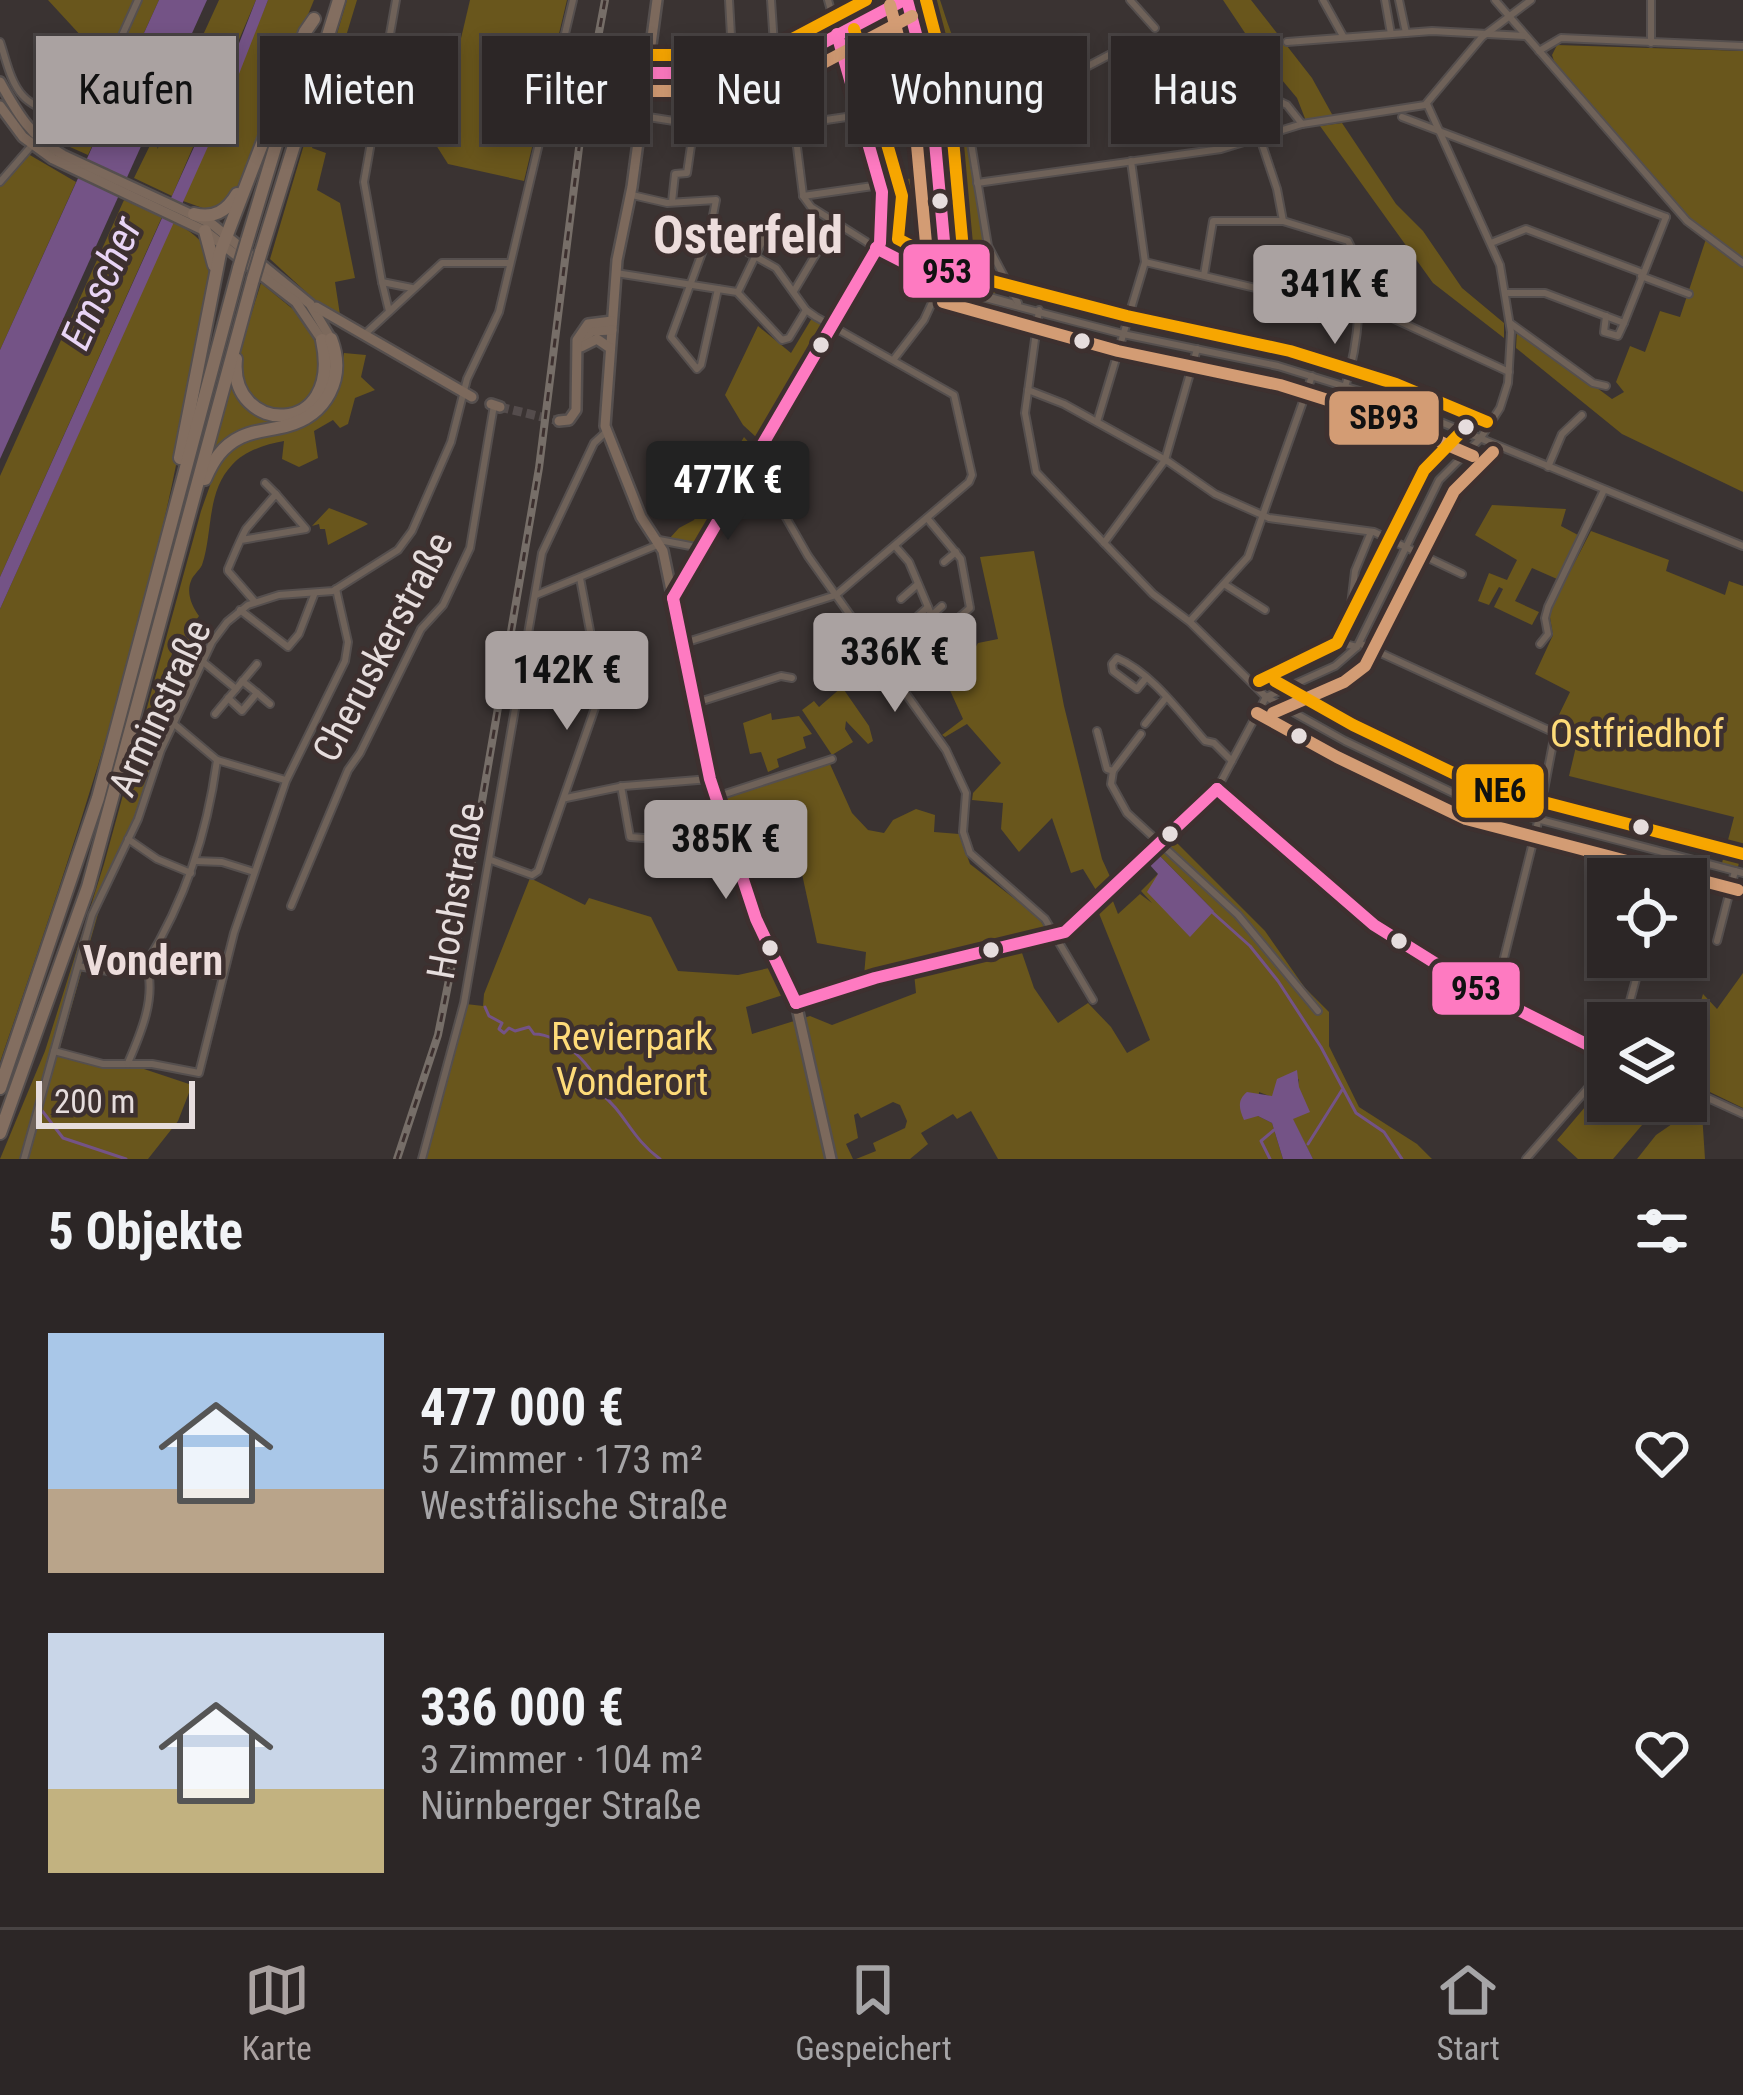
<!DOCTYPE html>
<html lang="de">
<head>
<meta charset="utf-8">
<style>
	body { margin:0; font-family:"Roboto Condensed",sans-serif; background:#383232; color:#f1f3f6; height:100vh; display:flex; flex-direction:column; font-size:45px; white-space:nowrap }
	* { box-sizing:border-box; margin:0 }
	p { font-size:39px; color:#a6a5a7 }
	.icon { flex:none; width:66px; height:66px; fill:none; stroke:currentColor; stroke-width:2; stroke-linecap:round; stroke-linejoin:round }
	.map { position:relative; height:1159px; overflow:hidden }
	.side { display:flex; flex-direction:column; background:#2c2626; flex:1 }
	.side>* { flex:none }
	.guide { position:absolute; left:36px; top:36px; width:1671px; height:108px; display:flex; gap:24px }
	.controls { position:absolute; left:1587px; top:858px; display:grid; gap:24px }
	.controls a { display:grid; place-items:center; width:120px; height:120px; border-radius:0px; background:#2c2626; box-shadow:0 6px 18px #0003,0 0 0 3px #484343; font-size:60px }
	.scale { position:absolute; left:36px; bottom:30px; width:159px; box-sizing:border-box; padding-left:12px; border:6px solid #e6dddd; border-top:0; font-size:33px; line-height:42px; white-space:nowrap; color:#e6dddd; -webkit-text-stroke:9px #3d302f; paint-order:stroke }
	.price { position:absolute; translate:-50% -102px; padding:0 27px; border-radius:12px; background:#aaa2a1; color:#111; font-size:39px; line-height:78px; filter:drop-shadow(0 3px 6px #0008) }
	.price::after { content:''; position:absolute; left:50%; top:72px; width:36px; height:27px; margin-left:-18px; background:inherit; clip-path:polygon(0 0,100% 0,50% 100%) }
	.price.current { background:#222; color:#fff }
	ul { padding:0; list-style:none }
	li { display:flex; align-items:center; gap:36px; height:300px; padding:0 48px }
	li span { display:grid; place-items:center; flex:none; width:336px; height:240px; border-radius:0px; color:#555 }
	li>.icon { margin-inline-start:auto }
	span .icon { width:144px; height:144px; fill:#fffc; stroke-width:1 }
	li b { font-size:51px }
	h2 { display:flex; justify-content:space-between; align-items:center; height:144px; padding:0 48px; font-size:51px }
	.tag { padding:0 42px; border-radius:0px; background:#2c2626; box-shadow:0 6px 18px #0003,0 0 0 3px #484343; font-size:42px; line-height:108px }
	.tag.current { background:#aaa2a1; color:#111 }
	.menu { display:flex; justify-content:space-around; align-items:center; height:168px; border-top:3px solid #484343; background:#2c2626; font-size:33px; color:#a6a5a7 }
	.menu a { display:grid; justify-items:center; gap:6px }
	.menu .current { color:#aaa2a1 }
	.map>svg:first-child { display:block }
</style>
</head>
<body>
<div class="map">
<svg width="1743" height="1159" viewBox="0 0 1743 1159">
	<rect width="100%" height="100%" fill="#3a3332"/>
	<g fill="#69561c">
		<polygon points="48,0 135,0 106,63"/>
		<polygon points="142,0 159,0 88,155 70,147 77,133 84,131 91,120"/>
		<polygon points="219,0 256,0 172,196 134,178 158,129 163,127 157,149 164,140 188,68"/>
		<polygon points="268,0 314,0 233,197 214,212 183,201"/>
		<polygon points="347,0 357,0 312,148 326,153 317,190 340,203 355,278 335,282 340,315 318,303 270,259"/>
		<polygon points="470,0 567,0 524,181 448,164 436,145"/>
		<path d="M923,0H940C951,32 959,72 999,72L987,81L965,83L962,74L958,75L998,310L970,302L965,276L958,268L936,87L915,3Z"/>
		<polygon points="1223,0 1251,0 1312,78 1333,116 1306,121 1297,98 1253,45"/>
		<polygon points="1557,45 1743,51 1743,492 1622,434 1516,348 1517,329 1612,399 1624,392 1616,382 1630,346 1645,352 1660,311 1680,317 1708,233 1686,217 1554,61 1552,55"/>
		<polygon points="922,88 927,88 935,192 891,193 886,182 928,176 921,149 927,149"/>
		<polygon points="1342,123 1396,204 1423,231 1462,288 1504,323 1504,338 1433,283 1320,126"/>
		<polygon points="23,151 76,182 0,350 0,175"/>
		<polygon points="124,200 162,217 0,577 0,476"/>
		<path d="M173,222C192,231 211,245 211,268C213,301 194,368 188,403C148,628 74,847 0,1062V609Z"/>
		<polygon points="261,283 300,315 323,354 317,393 293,411 262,408 240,384 240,350"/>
		<polygon points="812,318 826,326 756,437 743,425 725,395 758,326 791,353"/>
		<path d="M344,353L366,355L361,377L375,390L355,398L348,424L340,428L333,420L314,431L318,458L299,467L282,459L284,441C266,444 244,451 232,465C206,492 213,534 202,565C199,571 193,575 191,581C186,593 192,606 199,616L189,630L198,650L190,673L185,671L184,655L173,651L151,716V726L166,734L100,907L58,1054L103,1067L141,1068L192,1085L178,1121L148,1159H0L45,1051L104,864L201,511L219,460L242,440L329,403L339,389Z"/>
		<polygon points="232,376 244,401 301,417 245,431 208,465"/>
		<polygon points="744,437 752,446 703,528 707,532 699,547 669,539 679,528 694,520"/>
		<polygon points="1492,505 1566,509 1561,526 1578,535 1557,579 1532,568 1515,601 1539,612 1532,625 1494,607 1503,589 1499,587 1489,605 1478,601 1489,573 1507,580 1517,560 1475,535"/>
		<polygon points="329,508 365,522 368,524 328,545 325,529 320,529 319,524 312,526"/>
		<polygon points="1591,531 1669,560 1666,571 1725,595 1729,581 1743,586 1743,846 1738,867 1722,863 1734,817 1569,776 1579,734 1554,725 1570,692 1535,674 1553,635 1549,612"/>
		<polygon points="1034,551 1064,706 1102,859 1112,881 1099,895 1083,869 1071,873 1052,818 1019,852 1001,829 1003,803 972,800 973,793 1001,763 967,724 945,737 942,735 963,719 943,675 970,657 978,643 998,639 980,557"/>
		<polygon points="842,687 869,726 873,741 868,744 846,721 845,729 853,742 832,755 802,710 814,701 819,707"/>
		<polygon points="771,713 772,720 799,716 812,734 803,737 806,748 777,759 779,767 768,772 761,752 750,754 743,723"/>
		<polygon points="829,762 852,813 868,830 884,833 893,820 916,809 935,815 934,832 959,834 970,864 1039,918 1046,930 864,976 866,952 817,943 802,874 765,870 748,872 726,796"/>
		<polygon points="1175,841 1265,931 1305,988 1329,1012 1329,1046 1359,1107 1417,1144 1432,1159 1313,1159 1292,1119 1299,1079 1272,1097 1259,1092 1258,1116 1272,1123 1283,1159 998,1159 971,1111 957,1119 953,1114 921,1133 928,1144 910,1159 856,1159 876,1151 873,1143 905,1128 907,1121 900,1105 893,1102 861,1118 858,1113 854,1115 858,1138 846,1144 853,1159 424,1159 466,1004 483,1006 484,994 530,878 585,905 589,898 651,917 678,971 738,975 769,968 783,995 746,1007 752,1034 810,1016 832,1025 916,993 914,973 1021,950 1034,988 1058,1023 1088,1003 1111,1027 1127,1053 1150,1040 1098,911 1111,896 1118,914 1140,894 1152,903 1141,891 1158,874 1214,911 1158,854"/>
		<polygon points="1743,973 1743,1108 1687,1081 1700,1029 1694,1025 1703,994 1717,1009"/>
		<polygon points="1608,1080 1608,1101 1643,1101 1654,1111 1613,1159 1578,1159 1557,1140"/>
		<polygon points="1700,1099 1707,1103 1702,1113 1705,1159 1637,1159 1656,1135 1691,1111"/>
	</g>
	<g fill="#745386">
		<polygon points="159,0 207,0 0,459 0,350"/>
		<polygon points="256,0 268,0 228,102 0,609 0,577 227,74"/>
		<polygon points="1158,854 1214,911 1190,937 1147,892 1158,874 1149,864"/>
		<path d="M1297,1070L1299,1087L1310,1112L1293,1119L1313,1159H1283L1272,1123L1258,1116L1244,1120C1239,1109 1237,1100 1247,1092L1272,1096L1277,1079Z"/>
	</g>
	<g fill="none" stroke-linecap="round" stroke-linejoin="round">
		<g stroke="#745386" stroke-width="3">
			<polyline points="1212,912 1250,946 1278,981 1321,1047 1356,1113 1384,1132 1402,1159"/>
			<path d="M485,1007L489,1016L502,1023L499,1029L504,1033L509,1028L515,1031L529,1027L534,1034C561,1034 597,1067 600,1093C625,1112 631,1138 660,1159"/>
			<polyline points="40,1108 63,1138 126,1159"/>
			<polyline points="1308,1144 1342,1090"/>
			<polyline points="1270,1159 1261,1141 1274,1130"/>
		</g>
		<polyline stroke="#544c4c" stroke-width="9" stroke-dasharray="9 4.5" stroke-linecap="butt" points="500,407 559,421"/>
		<defs>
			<g id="minor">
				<polyline points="396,0 364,182 382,282 412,288"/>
				<polyline points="729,0 733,71"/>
				<polyline points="771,0 774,45 787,67 803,195"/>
				<polyline points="907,0 930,87 948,285"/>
				<polyline points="1130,0 1155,28"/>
				<polyline points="1323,0 1343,36"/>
				<polyline points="1385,0 1391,34"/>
				<polyline points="1399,0 1406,33"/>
				<polyline points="1495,0 1687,221 1743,263"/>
				<path d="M0,42C6,59 10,82 23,96C33,107 46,108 53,121L0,182"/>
				<polyline points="1287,42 1432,31 1525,36"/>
				<polyline points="1651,43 1651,0"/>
				<polyline points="1539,51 1561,38 1743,46"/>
				<polyline points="648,73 712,73 785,63 904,0"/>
				<path d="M1028,97L1019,82L1025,69C1041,63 1052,55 1069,49L1075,39"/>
				<polyline points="642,116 744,132 860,115"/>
				<polyline points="1402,117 1666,217"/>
				<polyline points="53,123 74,128 82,124 138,0"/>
				<polyline points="1260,138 1277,189 1283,221"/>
				<polyline points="977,183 1221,149 1302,124 1425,105 1482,37 1531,0"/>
				<polyline points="632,195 667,203 716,200 710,231 671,337 697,369 701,365 718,289"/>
				<polyline points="803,196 811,207 876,248 958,291 1123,334 1278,366 1382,398 1743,546"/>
				<polyline points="803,196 880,185"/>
				<polyline points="672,202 675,174 687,173 694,125"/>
				<polyline points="1491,243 1526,229 1643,273"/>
				<polyline points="1145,262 1357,312 1377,311 1509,372"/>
				<polyline points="616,273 737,292 782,340 789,338 806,310"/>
				<path d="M1204,275L1213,221H1283L1348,241C1368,274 1357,351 1345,387"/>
				<polyline points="1641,276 1689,294"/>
				<polyline points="382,282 389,311"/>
				<polyline points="954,287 1011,303"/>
				<polyline points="794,291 835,222"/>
				<polyline points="738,292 767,232"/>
				<polyline points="1507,293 1545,293 1624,323 1666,217"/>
				<polyline points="1018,303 988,246 971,143 980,123 1128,45 1149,41 1161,51 1175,51 1287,105 1302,124"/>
				<polyline points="1039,310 1025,413 1036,472 1153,594 1190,622 1266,697 1345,741 1472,802 1743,873"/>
				<polyline points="1606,316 1604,332 1618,336 1624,323"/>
				<polyline points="1510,323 1593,383 1606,386"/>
				<polyline points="364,335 442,263 510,263"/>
				<polyline points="894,359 924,320 941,283"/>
				<polyline points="1028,390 1064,404 1169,462 1215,494 1269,518 1374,532 1462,574"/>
				<polyline points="1097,422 1145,262 1131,161"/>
				<polyline points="749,464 760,472 808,556 946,750 966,793 963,832 970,853 1045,919 1093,1000"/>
				<polyline points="1548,467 1562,434 1582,415"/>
				<polyline points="265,483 276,494"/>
				<polyline points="927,518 961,559 970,608 940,634"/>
				<path d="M241,540L306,529L276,494L246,529C239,542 234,555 228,569V571L255,602"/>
				<polyline points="659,540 701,548"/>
				<polyline points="1104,543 1165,460 1197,349"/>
				<polyline points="895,546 909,562 950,659"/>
				<polyline points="944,562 956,552"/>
				<polyline points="1224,584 1265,610"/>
				<polyline points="536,595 660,544"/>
				<polyline points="673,598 880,243 884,215 882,192 828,0"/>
				<polyline points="901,599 918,584"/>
				<polyline points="240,610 288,647 299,634 314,595"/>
				<polyline points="932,615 942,606"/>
				<polyline points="918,616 928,607"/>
				<polyline points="1190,621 1248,557 1312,376"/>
				<polyline points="681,644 836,595 969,482 972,475 954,395 816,317 806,310 776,268 710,231"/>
				<polyline points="1361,644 1555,733 1537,826 1494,998"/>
				<polyline points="1540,644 1548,634 1545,618 1548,607 1604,490"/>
				<polyline points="1357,647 1337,642 1350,614 1355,571 1371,532"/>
				<polyline points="202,661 236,689"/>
				<path d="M1146,678L1137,689L1113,671L1112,664L1117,658C1151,672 1181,714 1205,741L1214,743L1232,761"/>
				<polyline points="257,693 270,704"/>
				<polyline points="228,698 242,711 257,693 242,681"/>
				<polyline points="696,703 781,676 792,678"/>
				<polyline points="215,714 257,664"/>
				<polyline points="173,723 217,760 285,780"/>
				<polyline points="1145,724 1165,699"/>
				<polyline points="1097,731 1107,769 1113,771 1111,784 1127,813 1238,915 1318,1011"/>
				<polyline points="1113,771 1141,734"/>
				<polyline points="621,786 630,837 671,840 728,833"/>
				<polyline points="1217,789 1374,925 1475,988 1608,1055"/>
				<polyline points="716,797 832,759"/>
				<polyline points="566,798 624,786 710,779"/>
				<polyline points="128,839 157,859 191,873"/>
				<polyline points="491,860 532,875 538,871 597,702 597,668 580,578"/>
				<polyline points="195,861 222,862 254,872"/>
				<polyline points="1663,879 1669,855"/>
				<polyline points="291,906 348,770 360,753 421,629 443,605 470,548 494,405"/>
				<polyline points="1717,941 1735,871"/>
				<polyline points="78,966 114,972 146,964 223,976"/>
				<polyline points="796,1003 875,978 1069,929 1217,789 1266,697 1335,666 1357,647 1439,480 1480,439 1500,408 1508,383 1511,332 1500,265 1427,104"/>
				<polyline points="1624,1023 1642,957"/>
				<polyline points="54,1051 103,1064 152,1064 199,1073 234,933 286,781 345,661 348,642 336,589"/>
				<path d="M128,1063C141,1033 157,996 146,964C185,900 207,835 217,760"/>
				<polyline points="1686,1088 1743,1114"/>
				<polyline points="24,1159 92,915 138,819 161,750 212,642 227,622 248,605 279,595 333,591 398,550 412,531 451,442 467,379 499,312 573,0"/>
				<polyline points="422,1159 464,1003 542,553 594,443 606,432"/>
				<polyline points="1526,1159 1608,1065"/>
			</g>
			<g id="major">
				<polyline points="657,0 632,187 617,260 605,426 641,517 663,551 707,767 756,919 796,1003 831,1159"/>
				<path d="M0,82C17,113 31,137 63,155L212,224L310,304L331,339"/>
				<polyline points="0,106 23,137 53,159 205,231 296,302 322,340"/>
				<polyline points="316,307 472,397"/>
				<polyline points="581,341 592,331 612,330"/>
				<polyline points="581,347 597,339 610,348"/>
				<polyline points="491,404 500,407"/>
				<polyline points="559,421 569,420 576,410 577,340 588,324 612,321"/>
			</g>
			<g id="highway">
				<path d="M194,214C214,219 227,211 237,194"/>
				<polyline points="205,231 214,265"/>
				<polyline points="247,241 302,58"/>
				<polyline points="261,252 339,0"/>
				<path d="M236,359C228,435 344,440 322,340"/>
				<polyline points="180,458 220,253 305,32 314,19"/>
				<path d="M205,479C213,461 222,446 241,437C255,430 271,430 286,426C327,415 346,378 331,339"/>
				<polyline points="0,1088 98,798 239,268"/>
				<polyline points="0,1133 88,887 253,279"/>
			</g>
		</defs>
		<use href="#minor" stroke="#554f4e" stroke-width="10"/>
		<use href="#major" stroke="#554f4e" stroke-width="14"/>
		<use href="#highway" stroke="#554f4e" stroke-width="16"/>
		<use href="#minor" stroke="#6f6259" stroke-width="6"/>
		<use href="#major" stroke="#7c695c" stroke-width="9"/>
		<use href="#highway" stroke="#836e60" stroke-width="12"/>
		<defs>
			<polyline id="rail" points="397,1159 438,1035 467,889 539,468 582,124 605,0"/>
		</defs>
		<use href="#rail" stroke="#766e68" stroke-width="8"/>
		<use href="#rail" stroke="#3d302f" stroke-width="3" stroke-dasharray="9" stroke-linecap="butt"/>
		<defs>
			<g id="highway-bridge">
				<polyline points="239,268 247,241"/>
				<polyline points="253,279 261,252"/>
			</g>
		</defs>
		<use href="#highway-bridge" stroke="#554f4e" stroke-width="16" stroke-linecap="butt"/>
		<use href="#highway-bridge" stroke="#836e60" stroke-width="12"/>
		<defs>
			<g id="bus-1">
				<polyline points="648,73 712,73 785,63 904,0"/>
				<polyline points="876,248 948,285 930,87 907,0"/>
				<polyline points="673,598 880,243 882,192 837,34"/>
				<polyline points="673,598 710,779 756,919 796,1003"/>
				<polyline points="1217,789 1374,925 1475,988 1608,1055"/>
				<polyline points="796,1003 875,978 1065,932 1217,789"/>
			</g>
			<g id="bus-2">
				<polyline points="890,5 912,90 930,287"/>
				<polyline points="648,91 714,91 791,80 912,16"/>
				<polyline points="943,302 1118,351 1280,385 1385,418 1473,456"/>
				<polyline points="1257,713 1337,757 1466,819 1738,890"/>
				<polyline points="1273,713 1344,682 1365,666 1454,491 1493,452"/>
			</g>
			<g id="bus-3">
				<polyline points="926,0 948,84 966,283"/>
				<polyline points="854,29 902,196 898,239 965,274 1127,316 1290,351 1396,384 1487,422"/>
				<polyline points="648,55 711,55 779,46 866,0"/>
				<polyline points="1259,681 1337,643 1424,470 1467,426"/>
				<polyline points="1275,681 1353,725 1478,785 1743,854"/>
			</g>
		</defs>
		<use href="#bus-1" stroke="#3d302f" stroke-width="21"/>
		<use href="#bus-2" stroke="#3d302f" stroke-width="21"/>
		<use href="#bus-3" stroke="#3d302f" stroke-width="21"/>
		<use href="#bus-1" stroke="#fe7ac1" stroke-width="12"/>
		<use href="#bus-2" stroke="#d39c74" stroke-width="12"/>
		<use href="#bus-3" stroke="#f7a600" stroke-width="12"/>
	</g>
	<g fill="#e6dddd" stroke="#3d302f" stroke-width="4.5">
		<circle cx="940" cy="201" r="10"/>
		<circle cx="1082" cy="341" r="10"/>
		<circle cx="821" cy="345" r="10"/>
		<circle cx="1466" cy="427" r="10"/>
		<circle cx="1299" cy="736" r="10"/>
		<circle cx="1641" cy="827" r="10"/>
		<circle cx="1170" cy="834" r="10"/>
		<circle cx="1399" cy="941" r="10"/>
		<circle cx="770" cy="948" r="10"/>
		<circle cx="991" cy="950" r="10"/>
	</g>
	<g text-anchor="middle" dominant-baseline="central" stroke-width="9" stroke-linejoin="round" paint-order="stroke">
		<g font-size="39" fill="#e6dddd" stroke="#3d302f">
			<text transform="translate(383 647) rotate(-62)">Cheruskerstraße</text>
			<text transform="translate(160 708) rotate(-65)">Arminstraße</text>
			<text transform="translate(456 891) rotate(-80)">Hochstraße</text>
		</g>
		<g font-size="39" fill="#fedb79" stroke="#3d302f">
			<text x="1637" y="734">Ostfriedhof</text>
			<text x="632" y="1037">Revierpark<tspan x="632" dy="45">Vonderort</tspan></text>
		</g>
		<g font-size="42" font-style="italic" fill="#e8d4f5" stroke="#3d302f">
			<text transform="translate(101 283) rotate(-66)">Emscher</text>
		</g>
		<g font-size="42" font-weight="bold" fill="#eddddc" stroke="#3d302f">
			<text x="153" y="960">Vondern</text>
		</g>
		<g font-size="51" font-weight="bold" fill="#eddddc" stroke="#3d302f">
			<text x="748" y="235">Osterfeld</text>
		</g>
	</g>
	<g stroke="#3d302f" stroke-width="4.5">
		<rect x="901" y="242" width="91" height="58" rx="12" fill="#fe7ac1"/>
		<rect x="1327" y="389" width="114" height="58" rx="12" fill="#d39c74"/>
		<rect x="1454" y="762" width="92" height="58" rx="12" fill="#f7a600"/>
		<rect x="1430" y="960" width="92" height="57" rx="12" fill="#fe7ac1"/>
	</g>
	<g font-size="33" text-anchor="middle" font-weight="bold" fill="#111">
		<text x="947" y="283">953</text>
		<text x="1384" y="429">SB93</text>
		<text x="1500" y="802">NE6</text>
		<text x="1476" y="1000">953</text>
	</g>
</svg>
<div class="controls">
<a><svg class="icon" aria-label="locate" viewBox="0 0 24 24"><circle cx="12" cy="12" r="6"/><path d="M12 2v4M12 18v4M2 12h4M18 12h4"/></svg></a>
<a><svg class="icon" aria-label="layers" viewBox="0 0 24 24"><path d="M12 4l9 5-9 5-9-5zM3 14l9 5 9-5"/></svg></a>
</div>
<div class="scale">200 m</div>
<b class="price" style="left:1335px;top:347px">341K €</b>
<b class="price current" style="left:728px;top:543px">477K €</b>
<b class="price" style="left:895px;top:715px">336K €</b>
<b class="price" style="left:567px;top:733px">142K €</b>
<b class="price" style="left:726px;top:902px">385K €</b>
<div class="guide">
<a class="tag current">Kaufen</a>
<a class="tag">Mieten</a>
<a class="tag">Filter</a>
<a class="tag">Neu</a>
<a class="tag">Wohnung</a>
<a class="tag">Haus</a>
</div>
</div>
<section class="side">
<h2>5 Objekte<svg class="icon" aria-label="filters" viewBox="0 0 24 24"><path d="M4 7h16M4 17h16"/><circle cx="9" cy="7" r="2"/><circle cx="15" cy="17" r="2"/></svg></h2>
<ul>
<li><span style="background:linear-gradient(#a9c7e8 65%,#b9a48a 0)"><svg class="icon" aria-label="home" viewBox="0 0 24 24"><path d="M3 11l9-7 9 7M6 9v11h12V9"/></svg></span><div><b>477 000 €</b><p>5 Zimmer · 173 m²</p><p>Westfälische Straße</p></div><svg class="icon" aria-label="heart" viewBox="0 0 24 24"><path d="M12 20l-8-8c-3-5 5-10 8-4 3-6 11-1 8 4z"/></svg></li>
<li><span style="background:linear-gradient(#c9d6e8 65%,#c2b280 0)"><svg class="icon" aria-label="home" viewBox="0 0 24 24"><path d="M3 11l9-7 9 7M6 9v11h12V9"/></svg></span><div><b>336 000 €</b><p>3 Zimmer · 104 m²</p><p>Nürnberger Straße</p></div><svg class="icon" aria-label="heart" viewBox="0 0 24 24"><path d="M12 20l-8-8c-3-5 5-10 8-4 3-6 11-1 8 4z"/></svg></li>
</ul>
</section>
<nav class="menu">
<a class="current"><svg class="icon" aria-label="map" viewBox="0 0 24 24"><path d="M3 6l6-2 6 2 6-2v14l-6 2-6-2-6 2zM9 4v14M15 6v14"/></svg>Karte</a>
<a><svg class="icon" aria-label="saved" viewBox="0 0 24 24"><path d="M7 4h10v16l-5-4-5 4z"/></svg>Gespeichert</a>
<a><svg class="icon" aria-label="home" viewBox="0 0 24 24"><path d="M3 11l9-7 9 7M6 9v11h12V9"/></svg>Start</a>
</nav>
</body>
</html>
